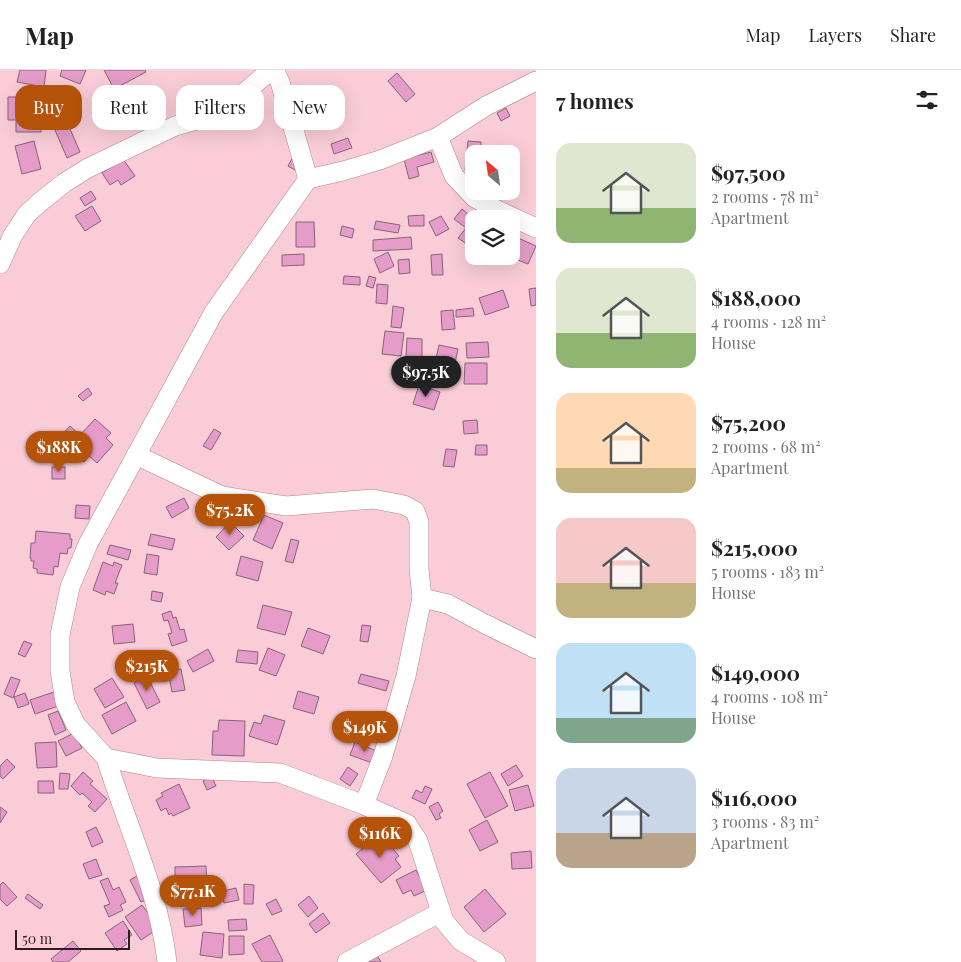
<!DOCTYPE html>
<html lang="en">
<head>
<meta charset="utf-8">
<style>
	body { margin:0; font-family:"Playfair Display",serif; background:#f2f2f2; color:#222; height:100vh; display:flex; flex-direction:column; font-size:19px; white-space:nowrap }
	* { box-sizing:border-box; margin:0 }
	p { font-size:16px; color:#767676 }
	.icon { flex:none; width:28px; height:28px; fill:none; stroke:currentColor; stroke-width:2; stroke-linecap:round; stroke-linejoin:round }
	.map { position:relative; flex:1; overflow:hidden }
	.side { display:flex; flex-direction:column; background:#fff; width:425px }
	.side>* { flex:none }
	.banner { position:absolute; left:15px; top:15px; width:445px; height:45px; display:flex; gap:10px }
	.needle { width:32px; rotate:331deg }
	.buttons { position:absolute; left:465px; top:75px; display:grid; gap:10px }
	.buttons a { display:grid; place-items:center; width:55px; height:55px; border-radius:10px; background:#fff; box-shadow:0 5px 20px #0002; font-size:25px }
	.scale { position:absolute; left:15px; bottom:12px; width:115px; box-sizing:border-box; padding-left:5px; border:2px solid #2d1d21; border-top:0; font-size:14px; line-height:18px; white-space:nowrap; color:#2d1d21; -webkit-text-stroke:4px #f9ccd7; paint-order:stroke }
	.price { position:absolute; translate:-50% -42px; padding:0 11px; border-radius:18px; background:#b45309; color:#fff; font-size:16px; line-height:32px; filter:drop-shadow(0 1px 2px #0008) }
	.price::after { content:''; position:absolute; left:50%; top:30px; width:15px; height:11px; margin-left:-8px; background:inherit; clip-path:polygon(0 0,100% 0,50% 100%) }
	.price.selected { background:#222; color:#fff }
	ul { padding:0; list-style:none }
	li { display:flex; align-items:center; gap:15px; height:125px; padding:0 20px }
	li span { display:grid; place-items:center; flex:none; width:140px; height:100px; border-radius:15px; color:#555 }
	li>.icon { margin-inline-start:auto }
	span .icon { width:60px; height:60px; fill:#fffc; stroke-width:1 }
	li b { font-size:21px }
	h2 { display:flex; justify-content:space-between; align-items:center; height:60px; padding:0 20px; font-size:21px }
	.tag { padding:0 18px; border-radius:15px; background:#fff; box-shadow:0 5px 20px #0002; font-size:18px; line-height:45px }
	.tag.selected { background:#b45309; color:#fff }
	header { display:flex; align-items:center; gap:30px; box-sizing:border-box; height:70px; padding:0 25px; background:#fff; border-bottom:1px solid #e0e0e0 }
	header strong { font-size:24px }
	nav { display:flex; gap:28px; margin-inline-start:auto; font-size:18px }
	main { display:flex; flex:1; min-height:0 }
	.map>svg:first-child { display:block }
</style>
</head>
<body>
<header>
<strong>Map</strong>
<nav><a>Map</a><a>Layers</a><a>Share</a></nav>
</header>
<main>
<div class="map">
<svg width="536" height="892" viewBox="0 0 536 892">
	<rect width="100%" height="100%" fill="#f9ccd7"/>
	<g fill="#e59cc8" stroke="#866478">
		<polygon points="20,0 46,0 44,17 17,12"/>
		<polygon points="62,0 86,0 80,14 60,6"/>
		<polygon points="104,0 145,0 146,2 114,19"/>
		<polygon points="397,3 415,24 406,32 388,11"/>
		<polygon points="8,27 41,27 41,62 16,62 16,50 8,50"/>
		<polygon points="75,30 79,42 68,46 64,34"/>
		<polygon points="506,38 510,46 501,51 497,43"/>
		<polygon points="68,54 80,82 67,88 55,60"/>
		<polygon points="348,68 352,78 334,84 331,74"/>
		<polygon points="34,71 41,99 22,104 15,76"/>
		<polygon points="468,71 481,72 480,84 474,84 474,101 465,100"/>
		<polygon points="431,82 434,92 417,97 419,106 409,109 404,89"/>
		<polygon points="293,87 297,101 288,96"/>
		<polygon points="123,89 135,106 121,115 118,110 110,115 102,103"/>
		<polygon points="91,121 96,129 85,136 80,128"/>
		<polygon points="92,136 101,151 85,161 75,146"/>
		<polygon points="462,139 474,149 474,168 468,175 458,168 466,158 454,149"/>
		<polygon points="424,145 424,156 409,156 408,146"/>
		<polygon points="441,146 449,159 436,166 429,152"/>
		<polygon points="376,151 400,155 398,163 374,159"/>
		<polygon points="296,152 314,152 315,177 296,177"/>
		<polygon points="342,156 354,159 352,168 340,165"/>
		<polygon points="411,167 412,179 373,181 373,170"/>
		<polygon points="516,167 536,176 528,194 508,186 511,186 511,179"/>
		<polygon points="388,182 394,196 380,203 374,189"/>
		<polygon points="304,184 304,195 282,196 282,185"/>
		<polygon points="442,184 443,205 432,205 431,185"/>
		<polygon points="409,189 410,203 399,204 398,190"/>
		<polygon points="344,206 360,207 360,215 343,214"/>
		<polygon points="369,206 376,208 373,218 366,216"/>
		<polygon points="377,214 388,215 387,234 376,233"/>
		<polygon points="536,218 536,235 531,236 529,219"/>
		<polygon points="503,220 509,237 485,245 479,228"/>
		<polygon points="393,236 404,238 401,258 391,257"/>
		<polygon points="473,238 474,246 456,247 456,240"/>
		<polygon points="453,240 455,259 442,260 441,241"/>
		<polygon points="385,261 404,263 401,286 382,284"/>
		<polygon points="407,268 422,269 422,287 406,287"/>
		<polygon points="488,272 489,287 467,288 466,273"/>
		<polygon points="439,275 458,279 451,311 432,306"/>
		<polygon points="465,293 487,293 487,314 464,314"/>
		<polygon points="419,315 440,322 434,340 413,334"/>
		<polygon points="88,318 92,324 83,331 78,326"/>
		<polygon points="95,349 111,363 106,368 113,375 97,393 89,386 84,392 59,368 70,356 80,365"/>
		<polygon points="477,350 478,363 464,364 463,351"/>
		<polygon points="214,359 221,363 211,380 203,376"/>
		<polygon points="44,369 58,372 54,391 41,389"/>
		<polygon points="476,375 487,375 487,385 475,385"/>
		<polygon points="446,379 457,380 454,397 443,396"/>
		<rect x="52" y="397" width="13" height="12"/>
		<polygon points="184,428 189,438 172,448 166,437"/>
		<polygon points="213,428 218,436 209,441 204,434"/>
		<polygon points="76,435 90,436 89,449 75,448"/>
		<polygon points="264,445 283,453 272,479 253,470"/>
		<polygon points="230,452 244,466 229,480 216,467"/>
		<polygon points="36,461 70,464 70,469 72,469 71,478 68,478 67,484 60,483 58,497 54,496 53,505 37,503 37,499 33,498 34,491 31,491 31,488 30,488 31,473 35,473"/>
		<polygon points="151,464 175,469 172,480 148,475"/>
		<polygon points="291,469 299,471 293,493 285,491"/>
		<polygon points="110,475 131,480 128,490 107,484"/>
		<polygon points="147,484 159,486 157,505 144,503"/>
		<polygon points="241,486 263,492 258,511 236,505"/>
		<polygon points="103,492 113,496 114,492 122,495 115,513 118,513 114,524 106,521 105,525 93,520"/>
		<polygon points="152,521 163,523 161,532 151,530"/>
		<polygon points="263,535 292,542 285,565 257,558"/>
		<polygon points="171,541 173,548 176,547 180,560 184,559 187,571 172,576 168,564 172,563 168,550 164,551 162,544"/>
		<polygon points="133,554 135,572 114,574 112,556"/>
		<polygon points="362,555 371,556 368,572 360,571"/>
		<polygon points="308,558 330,566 323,584 301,576"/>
		<polygon points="24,571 32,574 25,587 18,584"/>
		<polygon points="268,578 285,585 276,606 259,600"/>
		<polygon points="208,579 214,591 193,602 187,591"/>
		<polygon points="238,580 258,582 257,594 236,592"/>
		<polygon points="181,599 185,620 172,622 168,601"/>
		<polygon points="361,604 389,611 386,621 358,613"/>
		<polygon points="147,606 160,632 147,639 134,613"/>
		<polygon points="11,607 20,610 13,628 4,624"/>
		<polygon points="112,608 124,627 105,638 94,619"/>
		<polygon points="60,620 64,634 35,644 30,630"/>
		<polygon points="298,621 319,627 314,644 293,638"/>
		<polygon points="25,623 29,634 18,638 14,627"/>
		<polygon points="126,632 136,651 112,664 102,645"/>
		<polygon points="58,641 66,660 55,665 48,645"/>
		<polygon points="264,645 285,651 277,675 249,666 254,652 261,654"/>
		<polygon points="219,650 245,651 244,686 212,685 213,661 218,661"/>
		<polygon points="74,663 82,678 66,686 58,671"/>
		<polygon points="56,672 57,697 37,698 35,673"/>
		<polygon points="355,672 379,682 375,694 350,685"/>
		<polygon points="7,689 15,697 3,709 0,706 0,696"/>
		<polygon points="516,695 523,706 508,716 501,704"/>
		<polygon points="348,697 358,704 350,716 340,709"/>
		<polygon points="83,702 93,711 90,714 107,729 95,742 88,736 92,732 82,723 80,725 71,716"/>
		<polygon points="490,702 508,736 485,748 467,714"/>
		<polygon points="60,703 70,704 68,719 59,719"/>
		<polygon points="212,707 216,716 207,720 203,711"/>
		<polygon points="38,711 53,711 54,723 38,723"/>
		<polygon points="179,714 190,738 173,746 171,743 169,745 166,738 161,741 156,730 163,726 161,723"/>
		<polygon points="528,715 534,736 515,741 509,720"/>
		<polygon points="425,716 432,719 425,734 412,728 416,720 422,723"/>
		<polygon points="438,732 443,741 439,744 441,748 436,750 429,737"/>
		<polygon points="0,737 7,742 0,753"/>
		<polygon points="487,750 498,772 480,781 469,760"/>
		<polygon points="96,757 103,772 92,777 86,762"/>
		<polygon points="376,768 380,773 385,769 399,786 395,789 401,797 381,813 356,784"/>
		<polygon points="531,781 532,798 512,799 511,783"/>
		<polygon points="96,789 102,805 89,809 83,794"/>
		<polygon points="206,796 207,819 175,820 175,797"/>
		<polygon points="416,800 427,820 414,826 411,820 403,824 396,810"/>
		<polygon points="139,805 151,828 141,832 130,810"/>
		<polygon points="108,808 113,820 119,817 126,832 120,835 123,840 109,847 104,836 110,834 100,811"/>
		<polygon points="3,812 17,827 7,836 0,829 0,815"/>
		<polygon points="244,814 254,815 253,834 244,834"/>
		<polygon points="236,818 239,830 224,833 222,821"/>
		<polygon points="485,819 506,844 484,862 464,837"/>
		<polygon points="28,824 43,835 40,839 25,828"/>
		<polygon points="309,826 318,838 308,847 298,835"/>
		<polygon points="276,829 282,841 272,845 266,834"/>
		<polygon points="142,835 159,858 141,870 125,847"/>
		<polygon points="201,838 202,855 185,857 183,839"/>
		<polygon points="323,843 330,853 316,863 309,854"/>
		<polygon points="246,849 247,860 229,861 228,850"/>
		<polygon points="123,851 132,865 124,870 127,874 117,881 105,863"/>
		<polygon points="203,862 224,864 222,888 200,885"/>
		<polygon points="270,865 283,891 281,892 262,892 252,874"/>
		<polygon points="229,866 244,866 244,884 229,885"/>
		<polygon points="73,871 81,881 68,892 53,892 51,889"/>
		<polygon points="375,882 381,892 360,892"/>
	</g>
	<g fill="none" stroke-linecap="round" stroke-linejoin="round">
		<defs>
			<g id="minor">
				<polyline points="274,0 280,12 308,109 214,242 88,474 70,517 60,565 60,601 65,632 76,655 106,688 157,698 280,703 364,735 407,754 418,771 444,851 461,871 496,892"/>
				<polyline points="438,67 454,106 475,128 499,141 536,158"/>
				<polyline points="308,109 343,101 380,90 438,67 486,36 536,11"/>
				<polyline points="0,194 13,165 27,144 39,133 64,113 88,98 175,56 207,47 236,30 271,0"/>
				<polyline points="136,385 222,426 286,436 373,429 404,435 415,441 419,452 419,499 422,528 406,606 383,686 364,735"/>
				<polyline points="422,528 448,534 485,554 536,579"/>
				<path d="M106,688C127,756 159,822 167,892"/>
				<polyline points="347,892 441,842"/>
			</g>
		</defs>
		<use href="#minor" stroke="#ae858f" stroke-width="20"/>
		<use href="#minor" stroke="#fff" stroke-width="19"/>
	</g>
</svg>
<div class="buttons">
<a><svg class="needle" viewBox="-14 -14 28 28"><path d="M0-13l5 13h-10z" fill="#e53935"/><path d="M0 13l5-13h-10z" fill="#767676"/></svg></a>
<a><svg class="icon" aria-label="layers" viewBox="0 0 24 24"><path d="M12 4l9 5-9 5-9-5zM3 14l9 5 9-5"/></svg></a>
</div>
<div class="scale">50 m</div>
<b class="price selected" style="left:426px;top:328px">$97.5K</b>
<b class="price" style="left:59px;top:403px">$188K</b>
<b class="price" style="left:230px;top:466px">$75.2K</b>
<b class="price" style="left:147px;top:622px">$215K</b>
<b class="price" style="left:365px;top:683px">$149K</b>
<b class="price" style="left:380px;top:789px">$116K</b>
<b class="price" style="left:193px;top:847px">$77.1K</b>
<div class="banner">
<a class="tag selected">Buy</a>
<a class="tag">Rent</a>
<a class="tag">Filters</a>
<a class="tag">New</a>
</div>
</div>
<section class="side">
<h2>7 homes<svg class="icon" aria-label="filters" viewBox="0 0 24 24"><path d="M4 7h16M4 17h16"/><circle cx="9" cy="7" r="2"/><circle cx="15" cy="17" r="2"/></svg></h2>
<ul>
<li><span style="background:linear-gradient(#dfe7d0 65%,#8fb573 0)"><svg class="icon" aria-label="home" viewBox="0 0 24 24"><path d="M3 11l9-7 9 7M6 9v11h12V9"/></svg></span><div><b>$97,500</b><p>2 rooms · 78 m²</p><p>Apartment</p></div></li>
<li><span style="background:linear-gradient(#dfe7d0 65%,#8fb573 0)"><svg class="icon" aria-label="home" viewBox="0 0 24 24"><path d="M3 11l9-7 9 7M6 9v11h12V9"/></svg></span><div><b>$188,000</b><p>4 rooms · 128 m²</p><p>House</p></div></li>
<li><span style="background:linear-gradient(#ffd9b3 75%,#c2b280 0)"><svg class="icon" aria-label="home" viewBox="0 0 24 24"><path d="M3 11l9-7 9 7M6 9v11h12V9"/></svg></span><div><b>$75,200</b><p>2 rooms · 68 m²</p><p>Apartment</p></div></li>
<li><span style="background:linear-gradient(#f6c9c9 65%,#c2b280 0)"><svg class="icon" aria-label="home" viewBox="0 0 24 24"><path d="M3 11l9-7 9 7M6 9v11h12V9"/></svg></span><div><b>$215,000</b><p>5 rooms · 183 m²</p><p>House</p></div></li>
<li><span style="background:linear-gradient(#bfe0f5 75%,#7fa58c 0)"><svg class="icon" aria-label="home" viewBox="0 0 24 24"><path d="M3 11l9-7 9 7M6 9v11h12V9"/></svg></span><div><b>$149,000</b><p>4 rooms · 108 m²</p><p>House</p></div></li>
<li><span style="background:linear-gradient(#c9d6e8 65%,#b9a48a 0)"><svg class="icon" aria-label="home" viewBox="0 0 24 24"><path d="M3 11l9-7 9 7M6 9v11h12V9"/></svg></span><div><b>$116,000</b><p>3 rooms · 83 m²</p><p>Apartment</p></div></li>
</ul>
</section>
</main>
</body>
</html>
